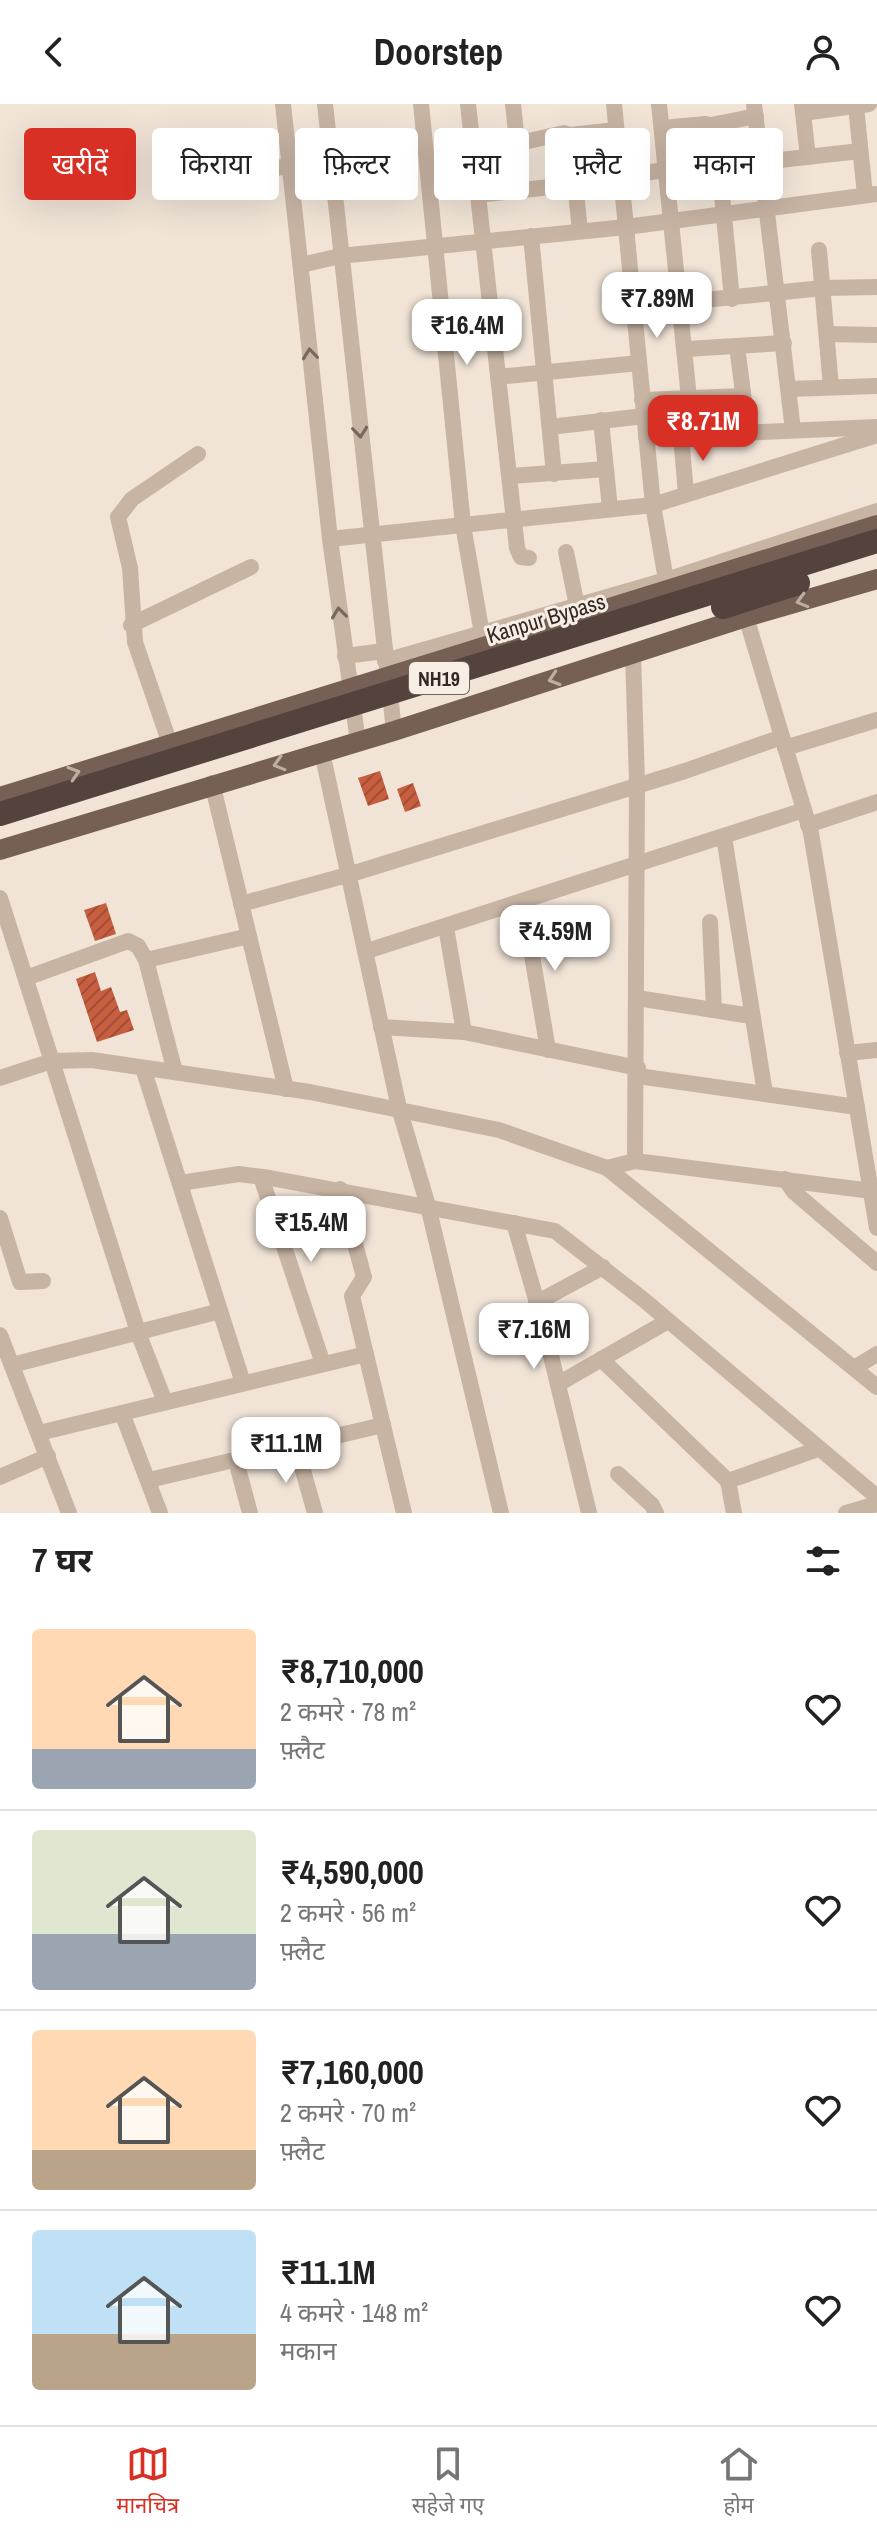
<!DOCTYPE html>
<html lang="hi">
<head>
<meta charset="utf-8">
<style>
	body { margin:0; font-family:"Archivo Narrow","Noto Sans Devanagari",sans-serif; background:#f6f6f6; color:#222; height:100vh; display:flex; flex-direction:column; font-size:30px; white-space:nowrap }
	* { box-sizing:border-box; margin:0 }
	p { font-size:26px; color:#767676 }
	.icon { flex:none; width:44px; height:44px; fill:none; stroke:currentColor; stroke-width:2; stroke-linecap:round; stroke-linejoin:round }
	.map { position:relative; height:1409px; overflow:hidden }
	.side { display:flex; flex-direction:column; background:#fff; flex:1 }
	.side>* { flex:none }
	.guide { position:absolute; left:24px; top:24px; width:830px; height:72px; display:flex; gap:16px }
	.price { position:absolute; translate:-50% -68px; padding:0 18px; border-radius:16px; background:#fff; color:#222; font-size:26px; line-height:52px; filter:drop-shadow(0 2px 4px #0008) }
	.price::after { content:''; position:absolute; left:50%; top:48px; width:24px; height:18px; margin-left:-12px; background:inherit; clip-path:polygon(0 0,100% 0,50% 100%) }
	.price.current { background:#d93025; color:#fff }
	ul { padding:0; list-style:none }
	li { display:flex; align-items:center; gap:24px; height:200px; padding:0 32px }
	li+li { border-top:2px solid #e0e0e0 }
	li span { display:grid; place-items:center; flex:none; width:224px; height:160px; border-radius:8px; color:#555 }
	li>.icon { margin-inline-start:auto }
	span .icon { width:96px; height:96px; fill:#fffc; stroke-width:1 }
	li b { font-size:34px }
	h2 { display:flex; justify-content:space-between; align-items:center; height:96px; padding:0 32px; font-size:34px }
	.pill { padding:0 28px; border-radius:8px; background:#fff; box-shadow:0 8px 32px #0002; font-size:28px; line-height:72px }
	.pill.current { background:#d93025; color:#fff }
	header { display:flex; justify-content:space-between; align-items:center; height:104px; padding:0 32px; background:#fff; font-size:36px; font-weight:700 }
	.tab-bar { display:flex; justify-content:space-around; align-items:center; height:112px; border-top:2px solid #e0e0e0; background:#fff; font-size:22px; color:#767676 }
	.tab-bar a { display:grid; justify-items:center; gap:4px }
	.tab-bar .current { color:#d93025 }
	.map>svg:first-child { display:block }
</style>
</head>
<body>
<header><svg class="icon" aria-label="back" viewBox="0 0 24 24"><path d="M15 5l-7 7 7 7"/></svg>Doorstep<svg class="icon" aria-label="person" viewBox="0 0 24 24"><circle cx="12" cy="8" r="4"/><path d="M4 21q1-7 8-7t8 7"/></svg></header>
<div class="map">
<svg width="877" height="1409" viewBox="0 0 877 1409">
	<defs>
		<pattern id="building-hatch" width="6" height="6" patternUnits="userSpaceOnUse" patternTransform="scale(2)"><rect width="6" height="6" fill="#c75e3f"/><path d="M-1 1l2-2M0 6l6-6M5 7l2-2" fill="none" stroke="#a24e35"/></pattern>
	</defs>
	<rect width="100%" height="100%" fill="#f1e4d7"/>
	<g fill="url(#building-hatch)">
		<polygon points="380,667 389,695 368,702 358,674"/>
		<polygon points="413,679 421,702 405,708 397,685"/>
		<polygon points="106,799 116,830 95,837 84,806"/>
		<polygon points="95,868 101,887 111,883 120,908 127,906 134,926 97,938 76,875"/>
	</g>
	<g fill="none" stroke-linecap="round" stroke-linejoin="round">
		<g stroke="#c8b4a3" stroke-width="16">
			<polyline points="283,0 330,435 358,638"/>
			<polyline points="325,0 394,627"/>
			<polyline points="421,0 463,421 482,530"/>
			<polyline points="468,0 517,444 521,453 529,454"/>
			<polyline points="513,0 522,86"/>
			<polyline points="614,0 653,401 666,476"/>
			<polyline points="659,0 689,294"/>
			<polyline points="754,0 793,326"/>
			<polyline points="802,0 808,53"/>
			<polyline points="856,2 865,91"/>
			<polyline points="803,9 869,0"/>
			<polyline points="711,21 756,12"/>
			<polyline points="662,24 706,20 716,29 732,195"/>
			<polyline points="570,31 616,26"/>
			<polyline points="515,40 564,29 570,31 580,127"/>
			<polyline points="762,58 860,47"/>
			<polyline points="219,72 290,62"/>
			<polyline points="621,72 718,59"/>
			<polyline points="477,91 577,80"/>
			<polyline points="531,132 554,370"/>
			<polyline points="819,146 831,283"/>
			<polyline points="301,161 340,152 626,123 877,90"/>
			<polyline points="634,203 823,184 877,183"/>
			<polyline points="827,230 877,231"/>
			<polyline points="737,242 748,328"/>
			<polyline points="686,245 784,239"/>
			<polyline points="498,273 639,259"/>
			<polyline points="789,285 877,282"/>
			<polyline points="642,296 743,292"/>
			<polyline points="601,316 610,405"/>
			<polyline points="550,323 644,312"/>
			<polyline points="681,331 686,390"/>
			<polyline points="646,333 877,323"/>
			<polyline points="511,372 606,365"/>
			<polyline points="330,435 653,401 877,331"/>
			<polyline points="566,448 577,502"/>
			<polyline points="746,513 811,729 877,1124"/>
			<polyline points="131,521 251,463"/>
			<polyline points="633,549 637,679 635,1057"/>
			<polyline points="345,552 384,547"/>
			<polyline points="385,557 666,476 877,407"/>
			<polyline points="170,640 135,538 130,464 118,413 132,395 198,350"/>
			<polyline points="785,644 877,616"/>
			<polyline points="322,648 399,1004 428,1102 501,1409"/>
			<polyline points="212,679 286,985"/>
			<polyline points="808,721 877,698"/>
			<polyline points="724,733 765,989"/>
			<polyline points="0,794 139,1231 165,1298"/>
			<polyline points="523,798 548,946"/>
			<polyline points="241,800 351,770 685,667 782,633"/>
			<polyline points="710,818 714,906"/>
			<polyline points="446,823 464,928"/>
			<polyline points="367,847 804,706"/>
			<polyline points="146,856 249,832"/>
			<polyline points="26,874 128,837 138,842 146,856 175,968"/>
			<polyline points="637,894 751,912"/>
			<polyline points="381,923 464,928 638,964"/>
			<polyline points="847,949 877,946"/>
			<polyline points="143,964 243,1279"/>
			<polyline points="638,972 857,1003"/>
			<polyline points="0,974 52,957 92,956 310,988 499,1026 607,1064 877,1283"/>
			<polyline points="607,1064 635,1057 872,1087"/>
			<polyline points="261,1073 323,1260"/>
			<polyline points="785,1075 794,1088 877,1159"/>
			<polyline points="180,1079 239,1070 270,1074 555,1127 644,1196 877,1393"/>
			<polyline points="340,1085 364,1173 352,1192 404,1409"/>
			<polyline points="0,1114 20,1178 43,1177"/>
			<polyline points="514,1119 544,1223 589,1409"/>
			<polyline points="536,1199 603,1163"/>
			<polyline points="0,1231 69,1409"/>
			<polyline points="601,1255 728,1377 818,1345"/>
			<polyline points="12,1261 220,1207"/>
			<polyline points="854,1264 877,1250"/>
			<polyline points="558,1280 668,1217"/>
			<polyline points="122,1309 160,1409"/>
			<polyline points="39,1329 366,1250"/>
			<polyline points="296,1342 315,1409"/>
			<polyline points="236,1357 250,1409"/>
			<polyline points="618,1370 652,1401 656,1409"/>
			<polyline points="0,1373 48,1352"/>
			<polyline points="149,1376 383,1321"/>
			<polyline points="728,1377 734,1409"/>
			<polyline points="846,1409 877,1400"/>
		</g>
		<g stroke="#766056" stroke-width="20">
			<polyline points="0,693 877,421"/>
			<polyline points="0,746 394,627 746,513 877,475"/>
		</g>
		<g stroke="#54433c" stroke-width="24">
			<polyline points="723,503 798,479"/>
			<polyline points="0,710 877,437"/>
		</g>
	</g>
	<defs><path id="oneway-chevron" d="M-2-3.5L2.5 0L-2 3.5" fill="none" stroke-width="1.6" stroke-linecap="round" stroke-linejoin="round" transform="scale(2)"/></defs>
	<g stroke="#76685e">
		<use href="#oneway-chevron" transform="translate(310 250) rotate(-96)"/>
		<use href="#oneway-chevron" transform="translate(360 328) rotate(84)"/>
		<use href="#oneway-chevron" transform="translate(339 509) rotate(-97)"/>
	</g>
	<g stroke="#beaea4">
		<use href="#oneway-chevron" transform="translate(802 497) rotate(164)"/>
		<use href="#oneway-chevron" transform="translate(554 575) rotate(162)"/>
		<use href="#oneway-chevron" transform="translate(279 660) rotate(164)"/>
		<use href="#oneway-chevron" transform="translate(74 669) rotate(-17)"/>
	</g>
	<g text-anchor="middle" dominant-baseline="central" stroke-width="6" stroke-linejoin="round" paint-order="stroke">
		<rect fill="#f9eee3" stroke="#6e645e" stroke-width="2" x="409" y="558" width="60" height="32" rx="6"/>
		<g font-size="20" font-weight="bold" fill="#332925">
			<text x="439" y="574">NH19</text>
		</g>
		<g font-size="22" fill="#332925" stroke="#f9eee3">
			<text transform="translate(546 514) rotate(-17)">Kanpur Bypass</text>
		</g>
	</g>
</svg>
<b class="price" style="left:657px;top:236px">₹7.89M</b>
<b class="price" style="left:467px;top:263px">₹16.4M</b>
<b class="price current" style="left:703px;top:359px">₹8.71M</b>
<b class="price" style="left:555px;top:869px">₹4.59M</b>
<b class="price" style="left:311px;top:1160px">₹15.4M</b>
<b class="price" style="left:534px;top:1267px">₹7.16M</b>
<b class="price" style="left:286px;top:1381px">₹11.1M</b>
<div class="guide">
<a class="pill current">खरीदें</a>
<a class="pill">किराया</a>
<a class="pill">फ़िल्टर</a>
<a class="pill">नया</a>
<a class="pill">फ़्लैट</a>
<a class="pill">मकान</a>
</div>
</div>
<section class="side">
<h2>7 घर<svg class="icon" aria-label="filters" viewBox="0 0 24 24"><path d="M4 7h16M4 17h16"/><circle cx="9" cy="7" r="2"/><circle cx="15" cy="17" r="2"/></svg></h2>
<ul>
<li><span style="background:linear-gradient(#ffd9b3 75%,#9aa5b1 0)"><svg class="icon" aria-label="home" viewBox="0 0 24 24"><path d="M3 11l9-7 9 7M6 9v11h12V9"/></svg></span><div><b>₹8,710,000</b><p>2 कमरे · 78 m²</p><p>फ़्लैट</p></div><svg class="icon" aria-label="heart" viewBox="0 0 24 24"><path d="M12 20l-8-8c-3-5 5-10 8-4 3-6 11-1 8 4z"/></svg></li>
<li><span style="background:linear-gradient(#dfe7d0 65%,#9aa5b1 0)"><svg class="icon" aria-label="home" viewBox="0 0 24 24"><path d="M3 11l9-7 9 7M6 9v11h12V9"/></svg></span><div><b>₹4,590,000</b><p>2 कमरे · 56 m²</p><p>फ़्लैट</p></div><svg class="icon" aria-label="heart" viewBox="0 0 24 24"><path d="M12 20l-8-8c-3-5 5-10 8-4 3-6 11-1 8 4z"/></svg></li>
<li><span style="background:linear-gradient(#ffd9b3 75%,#b9a48a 0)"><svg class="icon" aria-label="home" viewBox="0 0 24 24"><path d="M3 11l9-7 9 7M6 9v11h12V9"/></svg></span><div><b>₹7,160,000</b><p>2 कमरे · 70 m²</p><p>फ़्लैट</p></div><svg class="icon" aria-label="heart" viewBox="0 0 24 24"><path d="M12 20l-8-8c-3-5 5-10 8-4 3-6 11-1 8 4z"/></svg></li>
<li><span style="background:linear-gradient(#bfe0f5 65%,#b9a48a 0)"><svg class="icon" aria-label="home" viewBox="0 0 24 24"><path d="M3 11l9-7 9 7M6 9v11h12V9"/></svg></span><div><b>₹11.1M</b><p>4 कमरे · 148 m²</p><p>मकान</p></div><svg class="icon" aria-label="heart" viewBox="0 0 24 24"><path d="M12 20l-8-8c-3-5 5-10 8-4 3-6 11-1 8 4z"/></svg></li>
</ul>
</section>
<nav class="tab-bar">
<a class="current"><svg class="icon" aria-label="map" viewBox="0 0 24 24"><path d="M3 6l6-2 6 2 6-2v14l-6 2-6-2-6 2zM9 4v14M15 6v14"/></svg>मानचित्र</a>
<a><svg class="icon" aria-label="saved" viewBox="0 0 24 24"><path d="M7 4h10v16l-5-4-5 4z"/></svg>सहेजे गए</a>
<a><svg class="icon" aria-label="home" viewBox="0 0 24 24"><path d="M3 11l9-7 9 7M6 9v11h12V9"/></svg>होम</a>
</nav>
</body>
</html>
